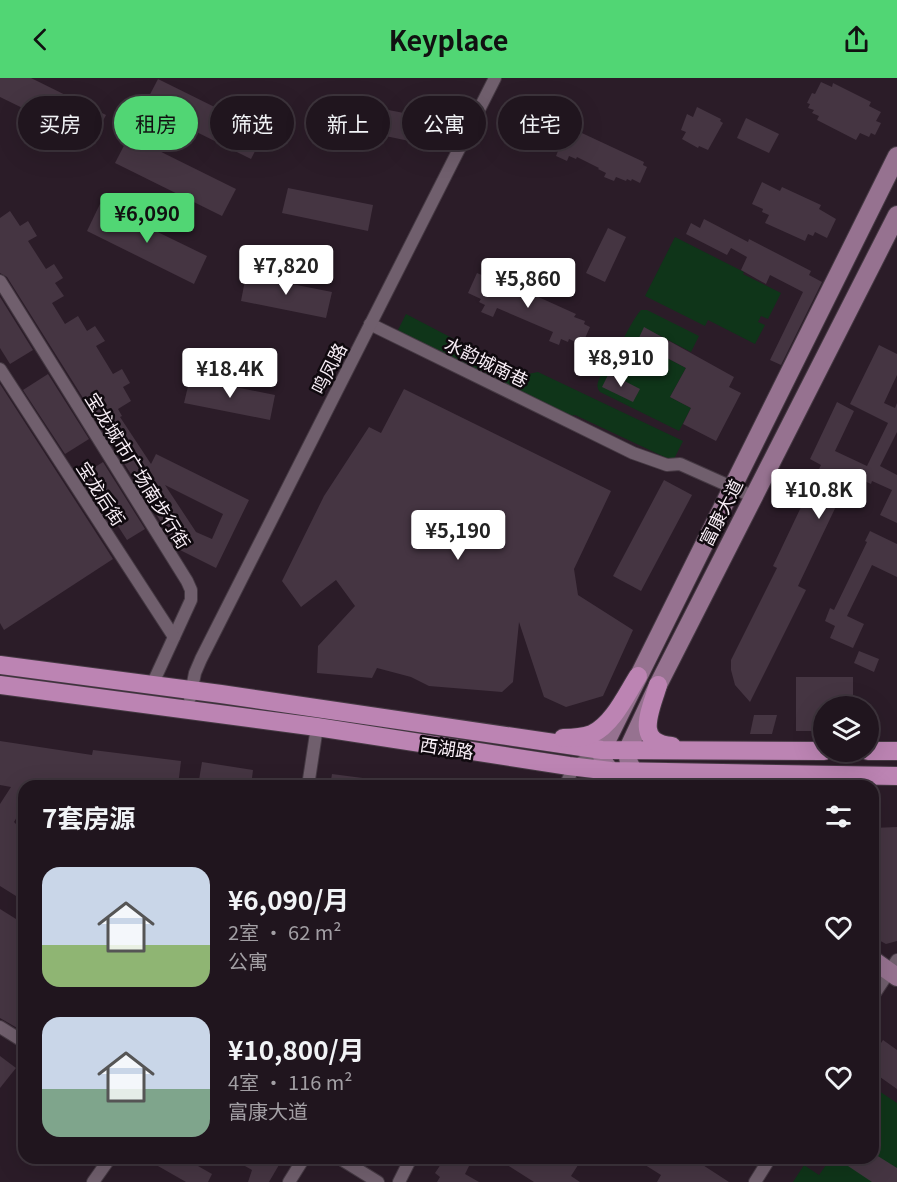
<!DOCTYPE html>
<html lang="zh">
<head>
<meta charset="utf-8">
<style>
	body { margin:0; font-family:Georgia,"Noto Sans SC",serif; background:#2d222b; color:#f1f3f6; height:100vh; display:flex; flex-direction:column; font-size:22px; white-space:nowrap }
	* { box-sizing:border-box; margin:0 }
	p { font-size:20px; color:#a29fa4 }
	.icon { flex:none; width:33px; height:33px; fill:none; stroke:currentColor; stroke-width:2; stroke-linecap:round; stroke-linejoin:round }
	.map { position:relative; flex:1; overflow:hidden }
	.drawer { position:absolute; left:18px; top:702px; width:861px; height:384px; display:flex; flex-direction:column; background:#20151e; border-radius:18px; box-shadow:0 6px 24px #0002,0 0 0 2px #3d343c }
	.drawer>* { flex:none }
	.top-card { position:absolute; left:18px; top:18px; width:861px; height:54px; display:flex; gap:12px }
	.controls { position:absolute; left:813px; top:618px; display:grid; gap:12px }
	.controls a { display:grid; place-items:center; width:66px; height:66px; border-radius:50%; background:#20151e; box-shadow:0 6px 24px #0002,0 0 0 2px #3d343c; font-size:30px }
	.price { position:absolute; translate:-50% -51px; padding:0 14px; border-radius:6px; background:#fff; color:#222; font-size:20px; line-height:39px; filter:drop-shadow(0 2px 3px #0008) }
	.price::after { content:''; position:absolute; left:50%; top:36px; width:18px; height:14px; margin-left:-9px; background:inherit; clip-path:polygon(0 0,100% 0,50% 100%) }
	.price.current { background:#51d674; color:#111 }
	ul { padding:0; list-style:none }
	li { display:flex; align-items:center; gap:18px; height:150px; padding:0 24px }
	li span { display:grid; place-items:center; flex:none; width:168px; height:120px; border-radius:18px; color:#555 }
	li>.icon { margin-inline-start:auto }
	span .icon { width:72px; height:72px; fill:#fffc; stroke-width:1 }
	li b { font-size:26px }
	h2 { display:flex; justify-content:space-between; align-items:center; height:72px; padding:0 24px; font-size:26px }
	.pill { padding:0 21px; border-radius:27px; background:#20151e; box-shadow:0 6px 24px #0002,0 0 0 2px #3d343c; font-size:21px; line-height:54px }
	.pill.current { background:#51d674; color:#111 }
	header { display:flex; justify-content:space-between; align-items:center; height:78px; padding:0 24px; background:#51d674; color:#111; font-size:27px; font-weight:700 }
	.map>svg:first-child { display:block }
</style>
</head>
<body>
<header><svg class="icon" aria-label="back" viewBox="0 0 24 24"><path d="M15 5l-7 7 7 7"/></svg>Keyplace<svg class="icon" aria-label="share" viewBox="0 0 24 24"><path d="M12 15V3M7 8l5-5 5 5M5 13v7h14v-7"/></svg></header>
<div class="map">
<svg width="897" height="1104" viewBox="0 0 897 1104">
	<rect width="100%" height="100%" fill="#2b1c28"/>
	<g fill="#0f3519">
		<polygon points="675,159 744,194 743,196 781,215 768,241 761,238 758,244 765,247 755,266 708,242 705,248 645,218"/>
		<path d="M641,232H647L699,258L691,274L645,250L637,264L686,290L670,319L691,330L679,353L600,314C594,307 600,300 603,293L608,291L615,294C620,284 617,285 618,275C619,267 635,238 641,232Z"/>
		<polygon points="406,236 523,297 538,294 683,363 673,383 575,337 567,339 397,254"/>
		<polygon points="876,1011 897,1025 897,1104 793,1104 804,1087 819,1097 831,1080 873,1080 873,1016"/>
	</g>
	<g fill="#453542" fill-rule="evenodd">
		<polygon points="0,0 31,0 106,37 92,64 0,19"/>
		<polygon points="158,1 265,54 251,81 144,28"/>
		<polygon points="821,4 832,9 833,5 871,24 869,28 881,34 876,43 881,45 875,57 871,55 869,59 860,55 856,62 817,42 819,38 812,35 814,32 808,30 810,26 807,25 812,15 815,16"/>
		<polygon points="333,21 419,38 414,64 328,46"/>
		<polygon points="697,29 721,41 720,43 723,45 708,72 699,68 698,70 682,61 686,54 681,52 687,36 693,39"/>
		<polygon points="746,40 779,56 769,75 737,60"/>
		<polygon points="545,42 552,45 554,42 644,84 643,87 647,89 640,105 632,101 631,103 627,101 626,103 616,99 614,103 604,99 606,95 598,91 599,90 577,79 576,81 569,78 567,83 556,78 558,73 547,68 548,66 545,64 546,61 538,58"/>
		<polygon points="129,58 236,111 222,138 115,85"/>
		<polygon points="762,104 780,113 782,109 821,127 819,131 836,141 827,160 815,154 813,158 808,156 805,163 765,145 769,137 762,134 763,131 752,126"/>
		<polygon points="288,110 373,127 368,153 282,135"/>
		<polygon points="100,126 207,178 194,206 87,153"/>
		<path d="M10,133L20,148L28,143L37,158L28,163L46,191L54,186L63,200L55,205L64,218L52,225L65,246L78,238L87,253L95,248L105,263L96,268L113,296L122,291L130,305L123,309L131,323L118,331L122,338L120,339L151,386L156,376L249,422L216,490L178,471L7,199L0,195V140ZM165,407L223,436L212,461L196,454Z"/>
		<polygon points="704,141 748,164 749,161 811,193 809,197 822,204 781,287 770,282 803,214 770,197 766,206 741,192 747,179 731,170 727,177 686,156 691,145 700,150"/>
		<polygon points="608,150 626,159 605,204 586,195"/>
		<polygon points="477,195 484,198 485,195 576,236 574,239 585,243 584,246 590,249 582,267 569,261 568,264 561,261 559,267 549,263 553,254 497,230 493,239 481,234 485,227 479,224 481,221 468,215"/>
		<polygon points="246,197 332,214 326,240 241,223"/>
		<polygon points="0,219 33,272 10,286 0,270"/>
		<polygon points="644,249 734,299 729,309 741,315 716,363 683,346 691,330 670,319 686,290 637,264"/>
		<polygon points="879,267 897,276 897,297 884,325 895,330 897,325 897,354 880,388 897,397 897,445 880,437 892,412 872,403 871,406 851,397 798,508 806,512 750,624 735,607 731,592 731,582 777,490 773,488 821,387 810,381 837,324 854,333 835,373 867,388 888,345 850,326"/>
		<polygon points="609,295 640,311 633,324 602,309"/>
		<polygon points="48,296 89,361 65,376 23,312"/>
		<polygon points="190,300 275,317 270,342 184,325"/>
		<polygon points="0,306 113,481 4,552 0,545"/>
		<polygon points="404,311 611,413 574,491 578,517 633,552 603,618 566,629 544,619 519,544 513,604 502,614 429,608 411,599 377,590 372,600 317,595 318,568 355,528 336,502 301,529 282,503 324,418 369,349 381,355"/>
		<polygon points="103,384 145,451 127,462 84,396"/>
		<polygon points="664,402 692,417 641,513 613,498"/>
		<polygon points="870,453 897,466 897,499 872,487 847,538 864,546 853,570 830,560 835,548 825,543 830,530 834,532 867,464 865,463"/>
		<polygon points="859,573 879,581 874,594 854,585"/>
		<polygon points="796,599 853,599 853,619 837,619 837,628 824,628 824,653 796,653"/>
		<polygon points="754,637 777,637 772,656 750,656"/>
		<polygon points="0,663 92,677 93,672 181,683 178,708 24,708 24,727 14,744 24,754 24,823 0,808 0,726 11,709 0,707"/>
		<polygon points="202,684 253,692 251,708 198,708"/>
		<polygon points="332,696 378,702 378,708 330,708"/>
		<polygon points="897,749 897,863 886,866 873,859 873,750"/>
		<polygon points="0,831 24,846 24,954 0,940"/>
		<polygon points="883,962 897,972 897,1011 880,999 873,1008 873,977"/>
		<polygon points="0,978 16,990 0,1010"/>
		<polygon points="873,1075 897,1090 897,1104 872,1104 836,1080 873,1080"/>
		<polygon points="144,1080 184,1080 212,1096 208,1104 186,1104"/>
		<polygon points="231,1080 283,1080 269,1104 248,1104 252,1092"/>
		<polygon points="445,1080 473,1080 465,1096 479,1104 437,1104 440,1099 435,1095"/>
		<polygon points="496,1080 574,1080 580,1084 571,1098 580,1104 534,1104"/>
		<polygon points="634,1080 692,1080 729,1104 657,1104 661,1097"/>
	</g>
	<g fill="none" stroke-linecap="round" stroke-linejoin="round">
		<defs>
			<g id="street">
				<polyline points="0,203 187,503 191,512 191,522 152,607"/>
				<polyline points="370,246 633,375 667,387 680,386 754,419"/>
				<polyline points="0,291 174,559"/>
				<polyline points="190,620 195,595 201,581 495,0"/>
				<polyline points="308,708 317,649"/>
				<polyline points="565,708 574,689 602,672"/>
				<polyline points="603,708 611,693"/>
				<polyline points="873,918 897,882"/>
				<polyline points="0,949 24,964"/>
				<polyline points="339,1080 378,1104"/>
				<polyline points="93,1104 110,1080"/>
				<polyline points="289,1104 304,1080"/>
				<polyline points="399,1104 411,1080"/>
				<polyline points="755,1104 770,1080"/>
			</g>
			<g id="secondary">
				<polyline points="634,694 629,685 627,673 658,607 897,137"/>
				<path d="M632,708C619,699 600,690 602,672L897,78"/>
				<polyline points="873,882 897,899"/>
			</g>
			<g id="primary">
				<polyline points="0,587 221,616 602,672 824,673"/>
				<polyline points="0,607 317,649 569,688 611,693 897,698"/>
				<path d="M658,607C651,632 633,665 672,668"/>
				<path d="M563,660C572,660 584,659 592,656C613,646 626,617 638,598"/>
				<polyline points="868,673 897,673"/>
			</g>
		</defs>
		<use href="#street" stroke="#453943" stroke-width="14"/>
		<use href="#secondary" stroke="#453943" stroke-width="20"/>
		<use href="#primary" stroke="#453943" stroke-width="20"/>
		<use href="#street" stroke="#705f6d" stroke-width="12"/>
		<use href="#secondary" stroke="#967290" stroke-width="18"/>
		<use href="#primary" stroke="#bc84b3" stroke-width="18"/>
	</g>
	<g text-anchor="middle" dominant-baseline="central" stroke-width="5" stroke-linejoin="round" paint-order="stroke">
		<g font-size="18" fill="#f8eef6" stroke="#0f090e">
			<text transform="translate(487 283) rotate(26)">水韵城南巷</text>
			<text transform="translate(328 290) rotate(-63)">鸣凤路</text>
			<text transform="translate(139 392) rotate(58)">宝龙城市广场南步行街</text>
			<text transform="translate(102 415) rotate(57)">宝龙后街</text>
			<text transform="translate(720 434) rotate(-63)">富康大道</text>
			<text transform="translate(447 669) rotate(9)">西湖路</text>
		</g>
	</g>
</svg>
<div class="controls">
<a><svg class="icon" aria-label="layers" viewBox="0 0 24 24"><path d="M12 4l9 5-9 5-9-5zM3 14l9 5 9-5"/></svg></a>
</div>
<b class="price current" style="left:147px;top:166px">¥6,090</b>
<b class="price" style="left:286px;top:218px">¥7,820</b>
<b class="price" style="left:528px;top:231px">¥5,860</b>
<b class="price" style="left:621px;top:310px">¥8,910</b>
<b class="price" style="left:230px;top:321px">¥18.4K</b>
<b class="price" style="left:819px;top:442px">¥10.8K</b>
<b class="price" style="left:458px;top:483px">¥5,190</b>
<div class="top-card">
<a class="pill">买房</a>
<a class="pill current">租房</a>
<a class="pill">筛选</a>
<a class="pill">新上</a>
<a class="pill">公寓</a>
<a class="pill">住宅</a>
</div>
<section class="drawer">
<h2>7套房源<svg class="icon" aria-label="filters" viewBox="0 0 24 24"><path d="M4 7h16M4 17h16"/><circle cx="9" cy="7" r="2"/><circle cx="15" cy="17" r="2"/></svg></h2>
<ul>
<li><span style="background:linear-gradient(#c9d6e8 65%,#8fb573 0)"><svg class="icon" aria-label="home" viewBox="0 0 24 24"><path d="M3 11l9-7 9 7M6 9v11h12V9"/></svg></span><div><b>¥6,090/月</b><p>2室 · 62 m²</p><p>公寓</p></div><svg class="icon" aria-label="heart" viewBox="0 0 24 24"><path d="M12 20l-8-8c-3-5 5-10 8-4 3-6 11-1 8 4z"/></svg></li>
<li><span style="background:linear-gradient(#c9d6e8 60%,#7fa58c 0)"><svg class="icon" aria-label="home" viewBox="0 0 24 24"><path d="M3 11l9-7 9 7M6 9v11h12V9"/></svg></span><div><b>¥10,800/月</b><p>4室 · 116 m²</p><p>富康大道</p></div><svg class="icon" aria-label="heart" viewBox="0 0 24 24"><path d="M12 20l-8-8c-3-5 5-10 8-4 3-6 11-1 8 4z"/></svg></li>
</ul>
</section>
</div>
</body>
</html>
